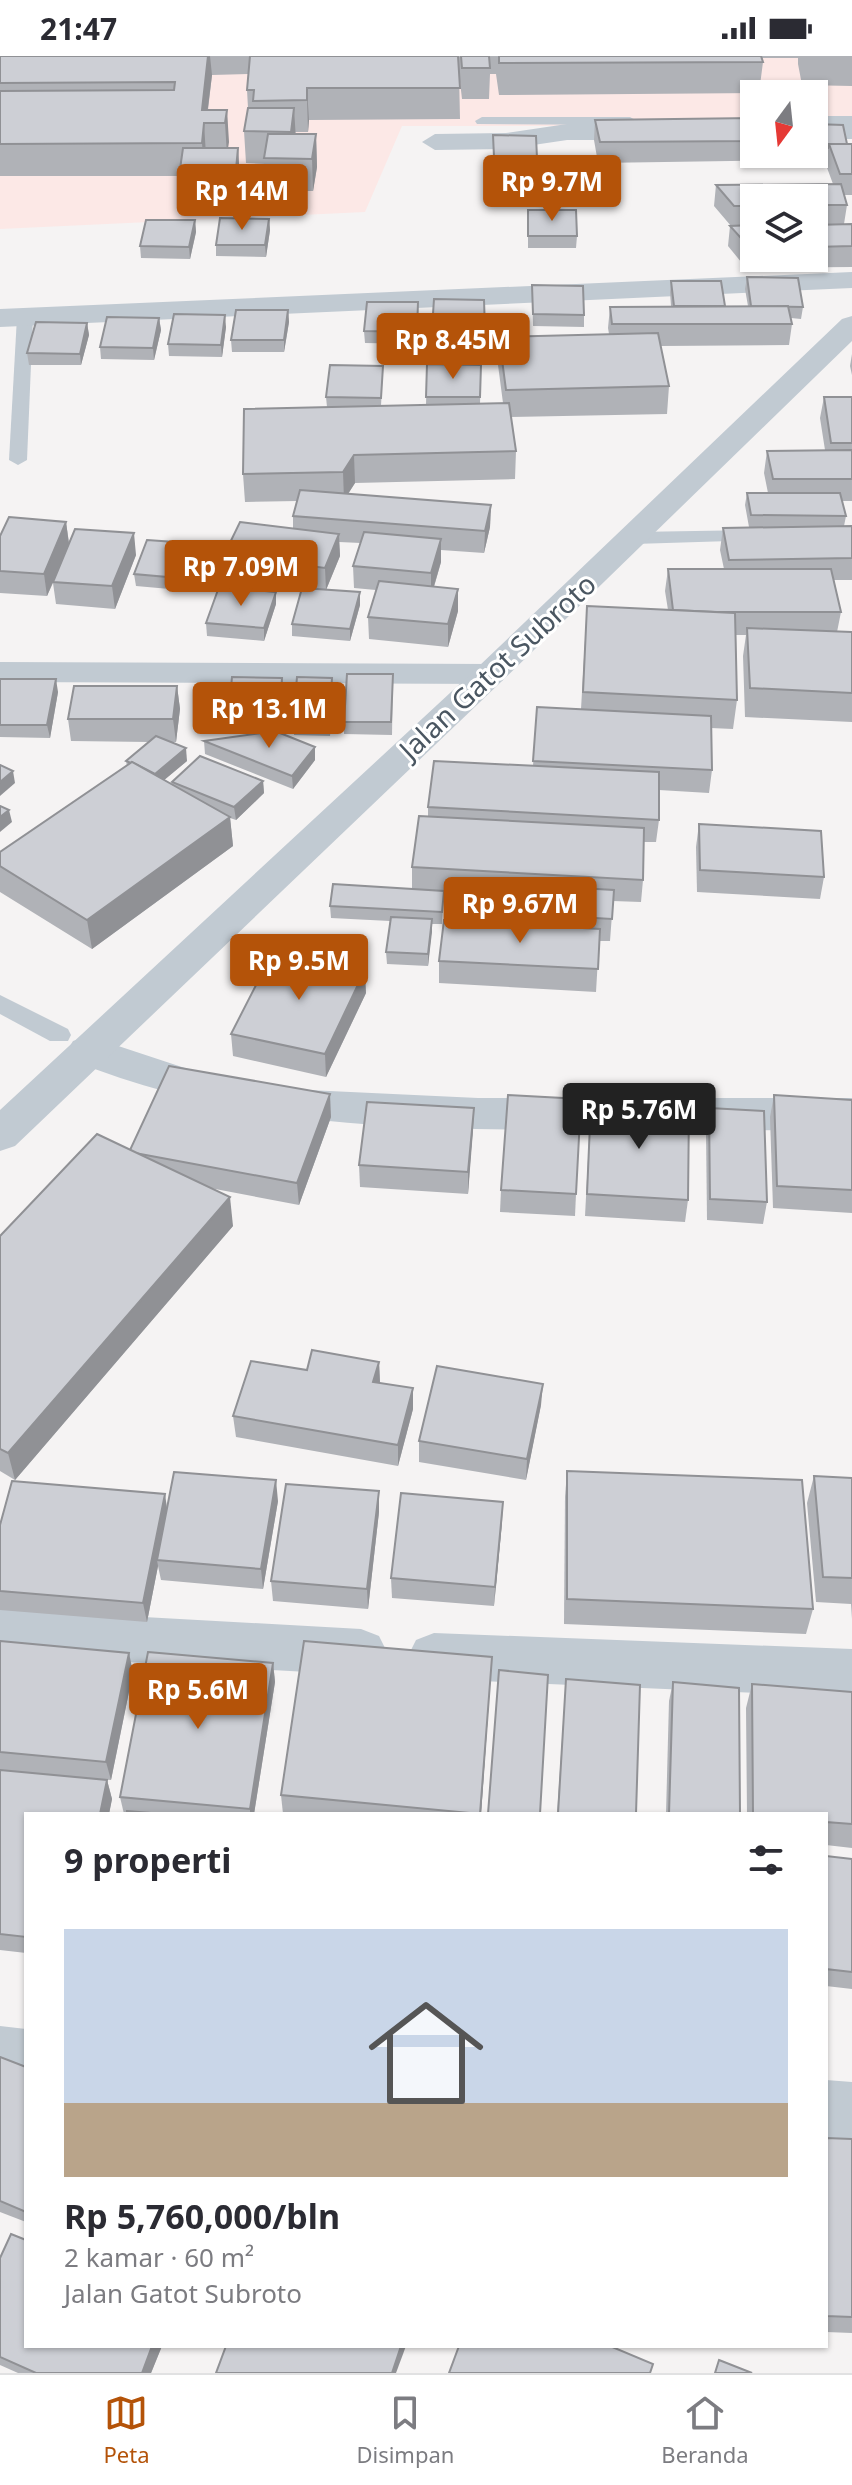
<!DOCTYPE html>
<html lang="id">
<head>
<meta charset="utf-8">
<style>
	body { margin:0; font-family:"Noto Sans",sans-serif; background:#f7f7f7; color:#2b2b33; height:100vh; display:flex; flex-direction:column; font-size:30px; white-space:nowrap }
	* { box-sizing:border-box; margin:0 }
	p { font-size:26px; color:#7c7c81 }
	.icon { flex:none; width:44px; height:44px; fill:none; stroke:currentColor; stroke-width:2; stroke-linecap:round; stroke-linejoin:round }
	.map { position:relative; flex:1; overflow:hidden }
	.sheet { position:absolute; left:24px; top:1756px; width:804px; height:536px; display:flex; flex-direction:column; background:#fff; border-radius:0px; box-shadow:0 2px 6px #0004 }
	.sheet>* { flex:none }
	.needle { width:52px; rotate:195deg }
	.fabs { position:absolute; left:740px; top:24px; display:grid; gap:16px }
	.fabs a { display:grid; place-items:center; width:88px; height:88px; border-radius:0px; background:#fff; box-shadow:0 2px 6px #0004; font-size:40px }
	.price { position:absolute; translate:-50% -68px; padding:0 18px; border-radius:8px; background:#b45309; color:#fff; font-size:26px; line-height:52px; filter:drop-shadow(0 2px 4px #0008) }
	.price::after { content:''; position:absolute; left:50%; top:48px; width:24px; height:18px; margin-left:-12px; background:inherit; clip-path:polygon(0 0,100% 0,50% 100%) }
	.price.active { background:#222; color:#fff }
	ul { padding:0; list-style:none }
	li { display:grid; align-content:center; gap:16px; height:424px; padding:0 40px }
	li span { display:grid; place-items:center; height:248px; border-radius:0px; color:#555 }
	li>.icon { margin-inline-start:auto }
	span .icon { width:144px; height:144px; fill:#fffc; stroke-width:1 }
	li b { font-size:34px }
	h2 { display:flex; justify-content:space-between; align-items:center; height:96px; padding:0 40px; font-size:34px }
	.status { display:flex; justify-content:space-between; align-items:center; height:56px; padding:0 40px; background:#fff; direction:ltr }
	.status svg { height:22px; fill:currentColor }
	.tab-bar { display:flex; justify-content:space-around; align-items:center; height:112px; border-top:2px solid #e1e1e2; background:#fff; font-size:22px; color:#7c7c81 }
	.tab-bar a { display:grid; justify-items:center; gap:4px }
	.tab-bar .active { color:#b45309 }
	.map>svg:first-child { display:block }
</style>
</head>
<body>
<div class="status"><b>21:47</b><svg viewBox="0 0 49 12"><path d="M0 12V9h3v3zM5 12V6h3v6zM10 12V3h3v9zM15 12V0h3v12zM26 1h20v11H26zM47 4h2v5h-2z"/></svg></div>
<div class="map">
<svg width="852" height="2317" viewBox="0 0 852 2317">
	<rect width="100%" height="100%" fill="#f5f3f3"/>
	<polygon fill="#fce8e6" points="0,0 852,0 852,70 814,70 814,38 754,38 754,70 402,70 365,156 0,173"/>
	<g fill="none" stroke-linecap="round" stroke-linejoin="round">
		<g fill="#c1cad2" fill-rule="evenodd">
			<rect x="814" y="60" width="38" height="8"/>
			<polygon points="482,61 630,61 637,65 630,69 477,68 475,65"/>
			<polygon points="25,256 33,261 27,404 18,409 9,404 17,261"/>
			<polygon points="756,474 766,480 763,484 634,488 624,482 634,476"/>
			<polygon points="0,939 68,973 71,979 68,985 50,985 0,958"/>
		</g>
		<g fill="#c1cad2" fill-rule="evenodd">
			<rect x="814" y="67" width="38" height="16"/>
			<polygon points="567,68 754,68 754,84 567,84 506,93 435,94 422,86 435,78 506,77"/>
			<polygon points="852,216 852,232 0,271 0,253"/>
			<polygon points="0,606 490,608 502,611 507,618 502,625 490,628 0,626"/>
			<path d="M88,980L197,1016L308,1034L478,1042H852V1074C751,1074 650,1075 549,1074C375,1072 239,1069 73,1005L67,995L73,985Z"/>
			<polygon points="0,1553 361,1573 379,1580 387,1596 379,1612 361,1619 0,1599"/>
			<polygon points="434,1577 852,1593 852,1641 434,1623 416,1616 408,1600 416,1584"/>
			<polygon points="0,1970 26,1973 26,2031 0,2028"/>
			<polygon points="826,2024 852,2026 852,2086 826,2084"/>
		</g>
		<polygon fill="#c1cad2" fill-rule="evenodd" points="852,260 852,285 502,625 15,1090 0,1095 0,1054 478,611 842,263"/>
	</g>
	<g fill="#b0b2b7" fill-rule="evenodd">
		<polygon points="0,0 852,0 852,30 802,29 798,8 798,2 762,2 763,6 759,37 499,39 496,18 490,18 489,43 462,43 459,17 460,63 309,64 308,76 295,76 296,78 316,78 317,111 313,135 266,135 265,108 246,107 244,75 248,52 247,34 248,18 212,19 208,54 227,54 228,92 238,92 240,124 238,146 182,146 180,120 0,120"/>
		<polygon points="754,62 754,98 791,98 790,104 598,107 594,84 595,64"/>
		<path d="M814,68L847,88H852V139H844L847,149L844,168H852V211L746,212L728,190L730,170H731L714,150L716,129L833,128L826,109L827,103H800L799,98H814ZM754,142H814V202H754Z"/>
		<polygon points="493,79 537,102 546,102 545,128 506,127 506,112 494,112"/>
		<polygon points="528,154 577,180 576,192 528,192"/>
		<polygon points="269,163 270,174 266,201 216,200 216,189"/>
		<polygon points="195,164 196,176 190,203 141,202 140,190"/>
		<polygon points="747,221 803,251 801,263 791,262 792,268 789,289 660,290 669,330 667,358 511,361 516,395 515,423 355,427 348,438 491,449 490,471 484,497 441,494 441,506 434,531 458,533 458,555 448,591 369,583 368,561 376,534 354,532 353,510 361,487 339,486 340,500 326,534 360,549 350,585 292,580 292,568 323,534 226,522 224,499 293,472 293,460 297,445 245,446 243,418 327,351 326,341 383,310 381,350 426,349 427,308 481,309 480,348 503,347 498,309 499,281 609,278 608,272 610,251 671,250 670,236 671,225 725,250 748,250 745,233"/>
		<polygon points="532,229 584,259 584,271 533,270"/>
		<polygon points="484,244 484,285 432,285 432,273"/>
		<polygon points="418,246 417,288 365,287 364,275"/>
		<polygon points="288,254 289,266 284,296 232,296 231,284"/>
		<polygon points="159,262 161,274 154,304 101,303 100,291"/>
		<polygon points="87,267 89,279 81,309 29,309 27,297"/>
		<polygon points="226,271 222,301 169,300 168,288"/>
		<polygon points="852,298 852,319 850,310"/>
		<polygon points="824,341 852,341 852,445 842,445 846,460 844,470 852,470 852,524 834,524 841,556 837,576 852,576 852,666 745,661 743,600 746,579 736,579 737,644 733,673 711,672 712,714 709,737 659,734 659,764 656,786 644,786 643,824 641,846 613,845 610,885 599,885 596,936 439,927 439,905 453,864 455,836 444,835 442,868 432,868 428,910 387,908 386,896 390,865 331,862 330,850 412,833 412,811 428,760 428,751 533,710 537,651 581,653 587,550 668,554 665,535 668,513 724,513 720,494 723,472 749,471 745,449 747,437 768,437 764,417 767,395 825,394 820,362"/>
		<polygon points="66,466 69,487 136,499 115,553 56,548 53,527 47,540 0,537 0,480"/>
		<polygon points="203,488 204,501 192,535 136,530 134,518"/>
		<polygon points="276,536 276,548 264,585 207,580 206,567"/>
		<polygon points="393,618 392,679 344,678 344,666"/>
		<polygon points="282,622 283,635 280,677 315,704 293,733 205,698 204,685 257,678 229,678 228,665"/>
		<polygon points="332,622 330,680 294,679 293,667"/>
		<polygon points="0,623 58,636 50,682 0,681"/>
		<polygon points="177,630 180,653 176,686 170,686 187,705 164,724 172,729 172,726 263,725 264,737 236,764 230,762 233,790 92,893 0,836 0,796 127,710 126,705 149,686 71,685 68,663"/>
		<polygon points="699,768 824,821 820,843 697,836 696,791"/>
		<polygon points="366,937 326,1021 233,1000 231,978"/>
		<polygon points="774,1039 852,1044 852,1157 773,1152 770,1061"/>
		<polygon points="591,1045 688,1144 685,1166 585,1160"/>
		<polygon points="474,1052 468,1138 360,1131 359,1109"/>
		<polygon points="709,1052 767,1146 763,1168 707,1164 706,1074"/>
		<polygon points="331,1061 299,1149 210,1132 233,1170 15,1424 0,1415 0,1180 130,1094"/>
		<polygon points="501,1134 576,1138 575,1160 500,1156"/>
		<polygon points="379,1306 380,1327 413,1353 398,1410 236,1381 233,1360 307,1314"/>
		<polygon points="541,1349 526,1424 419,1406 419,1385"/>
		<polygon points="567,1415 813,1553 806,1578 564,1568 565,1441"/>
		<polygon points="814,1420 852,1422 852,1563 851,1548 816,1546 807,1447"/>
		<polygon points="278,1445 263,1533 161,1524 158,1510 147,1566 0,1554 0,1469 167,1451"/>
		<polygon points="379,1456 368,1553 273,1545 271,1525"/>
		<polygon points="502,1466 494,1550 392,1542 391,1522"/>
		<polygon points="0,1585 133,1616 111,1724 12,1715 107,1724 112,1743 109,1758 26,1758 26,1897 0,1894"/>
		<polygon points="492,1601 481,1758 283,1758 281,1739"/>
		<polygon points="273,1607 275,1626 254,1758 124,1758 120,1741"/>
		<polygon points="566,1623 636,1758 557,1758"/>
		<polygon points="673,1626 740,1758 666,1758 669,1645"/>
		<polygon points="752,1628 852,1636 852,1792 826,1789 826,1758 747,1758 746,1652"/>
		<polygon points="826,1800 852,1803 852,1933 826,1930"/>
		<polygon points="0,2001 26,2011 26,2166 0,2156"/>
		<polygon points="826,2082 852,2083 852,2277 826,2276"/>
		<polygon points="0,2202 162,2290 151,2317 18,2317 0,2309"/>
	</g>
	<g fill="#909195">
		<polygon points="208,0 210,0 212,19 206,67 204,67 206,99 204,113 202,87 202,54"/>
		<polygon points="307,32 309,64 308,76 307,44"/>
		<polygon points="294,52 296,84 292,102 291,76"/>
		<polygon points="227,54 229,86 227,99 225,67"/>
		<polygon points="316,78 317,111 313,135 312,103"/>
		<polygon points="238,92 240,124 238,146 236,113"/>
		<polygon points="269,163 270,174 266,201 265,189"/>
		<polygon points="195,164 196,176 190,203 189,191"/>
		<polygon points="288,254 289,266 284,296 284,284"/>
		<polygon points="225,259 226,271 222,301 221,289"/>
		<polygon points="159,262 161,274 154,304 153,292"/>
		<polygon points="87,267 89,279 81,309 80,298"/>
		<polygon points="354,399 355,427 344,444 343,416"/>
		<polygon points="491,449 490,471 484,497 485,475"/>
		<polygon points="66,466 69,488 47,540 44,518"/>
		<polygon points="134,477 136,499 115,553 112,530"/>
		<polygon points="339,478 340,500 326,534 325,512"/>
		<polygon points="441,483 441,506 431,540 431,517"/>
		<polygon points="203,488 204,501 192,535 190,523"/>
		<polygon points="458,533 458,555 448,591 448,568"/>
		<polygon points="276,536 276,548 264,585 264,572"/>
		<polygon points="360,536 360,549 350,585 350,573"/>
		<polygon points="282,622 283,635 280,678 279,666"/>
		<polygon points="332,622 332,634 330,680 329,667"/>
		<polygon points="56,623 58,636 50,682 47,669"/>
		<polygon points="177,630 180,653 176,686 173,663"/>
		<polygon points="315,691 315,704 293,733 292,720"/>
		<polygon points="186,692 187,705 157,730 155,718"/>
		<polygon points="13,715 15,727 0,740 0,726"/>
		<polygon points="263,725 264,737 236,764 234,751"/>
		<polygon points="9,754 12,766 0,776 0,761"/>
		<polygon points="230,761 233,790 92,893 87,864"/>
		<polygon points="432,863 432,876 428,910 428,898"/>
		<polygon points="365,914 366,937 326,1021 325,998"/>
		<polygon points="330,1038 331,1061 299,1149 297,1127"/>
		<polygon points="474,1052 473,1075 468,1138 468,1116"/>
		<polygon points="230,1141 233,1170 15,1424 8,1397"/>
		<polygon points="379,1306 380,1327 373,1326"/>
		<polygon points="543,1328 541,1349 526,1424 527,1403"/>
		<polygon points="413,1332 413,1353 398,1410 398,1389"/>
		<polygon points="276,1424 278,1445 263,1533 261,1513"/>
		<polygon points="379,1435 379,1456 368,1553 367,1533"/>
		<polygon points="165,1438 168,1459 157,1504 158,1510 147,1566 143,1547"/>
		<polygon points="503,1446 502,1466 494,1550 495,1531"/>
		<polygon points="129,1597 133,1616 111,1724 106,1706"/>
		<polygon points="492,1601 481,1758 480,1758"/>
		<polygon points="273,1607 275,1626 254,1758 250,1758 250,1753"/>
		<polygon points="107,1724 112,1743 109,1758 100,1758"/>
		<polygon points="152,2290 162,2290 151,2317 142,2317"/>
		<polygon points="401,2290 406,2290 396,2317 392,2317"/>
	</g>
	<g fill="#cdcfd5" stroke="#909195" stroke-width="2">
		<polygon points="0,0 208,0 202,54 227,54 225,67 204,67 202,87 0,88 0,35 174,34 175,26 0,27"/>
		<polygon points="250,0 458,0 460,32 307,32 307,44 253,45 254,34 247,34"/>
		<polygon points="461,0 489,0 490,12 462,12"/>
		<polygon points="499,0 761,0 763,6 499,7"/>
		<polygon points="248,52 294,52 291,76 244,75"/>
		<polygon points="754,62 754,85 600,86 595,64"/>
		<polygon points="814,68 843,69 847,88 829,88 828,92 814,92"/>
		<polygon points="268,78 316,78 312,103 264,102"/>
		<polygon points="493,79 536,80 537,102 546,102 546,116 506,115 507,101 494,101"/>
		<polygon points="829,88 852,88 852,118 840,118"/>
		<polygon points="183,92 238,92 236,113 180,113"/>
		<polygon points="841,128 847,149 814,149 814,142 754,142 754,150 734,150 716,129"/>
		<polygon points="528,154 576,154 577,180 528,180"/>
		<polygon points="220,162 269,163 265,189 216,189"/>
		<polygon points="146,164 195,164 189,191 140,190"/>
		<polygon points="852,168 852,190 814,191 814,169"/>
		<polygon points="754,169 754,191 749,191 730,170"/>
		<polygon points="747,221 798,222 803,251 751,250"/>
		<polygon points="671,225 721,225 725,250 674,250"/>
		<polygon points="532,229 583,230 584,259 533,258"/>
		<polygon points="434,243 484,244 485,274 432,273"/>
		<polygon points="367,246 418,246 417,276 364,275"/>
		<polygon points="788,250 792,268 612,268 610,251"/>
		<polygon points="236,254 288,254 284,284 231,284"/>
		<polygon points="174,258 225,259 221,289 168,288"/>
		<polygon points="107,261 159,262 153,292 100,291"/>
		<polygon points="36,266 87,267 80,298 27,297"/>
		<polygon points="658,277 669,330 506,334 499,281"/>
		<polygon points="427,308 481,309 480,341 426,341"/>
		<polygon points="330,309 383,310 381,342 326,341"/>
		<polygon points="824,341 852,341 852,387 831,387"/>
		<polygon points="509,347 516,395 354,399 343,416 243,418 244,353"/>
		<polygon points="852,394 852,423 773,423 767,395"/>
		<polygon points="300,434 491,449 485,475 293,460"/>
		<polygon points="747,437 840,437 846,460 751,459"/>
		<polygon points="9,461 66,466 44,518 0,515 0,480"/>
		<polygon points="240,466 339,478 325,512 224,499"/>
		<polygon points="852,470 852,502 729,504 723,472"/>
		<polygon points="75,473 134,477 112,530 53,526"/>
		<polygon points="364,476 441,483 431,517 353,510"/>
		<polygon points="147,484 203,488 190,523 134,518"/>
		<polygon points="668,513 831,513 841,556 717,556 673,554"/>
		<polygon points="379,525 458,533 448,568 368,561"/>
		<polygon points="219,531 276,536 264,572 206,567"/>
		<polygon points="302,532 360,536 350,573 292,568"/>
		<polygon points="587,550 735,557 737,644 583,636"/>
		<polygon points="747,572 852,576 852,637 750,632"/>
		<polygon points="347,618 393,618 391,666 344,666"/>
		<polygon points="232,621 282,622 279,666 228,665"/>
		<polygon points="297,621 332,622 329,667 293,667"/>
		<polygon points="0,623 56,623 47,669 0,669"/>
		<polygon points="74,630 177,630 173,663 68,663"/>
		<polygon points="537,651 711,660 712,714 533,705"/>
		<polygon points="275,675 315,691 292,720 204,685"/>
		<polygon points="156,680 186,692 155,718 132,706 131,707 126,705"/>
		<polygon points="200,700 263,725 234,751 172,726"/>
		<polygon points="434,705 659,716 659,764 428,751"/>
		<polygon points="132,706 230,761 87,864 0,810 0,796"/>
		<polygon points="0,709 13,715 0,726"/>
		<polygon points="0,750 9,754 0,761"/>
		<polygon points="419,760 644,772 643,824 412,811"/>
		<polygon points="699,768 821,775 824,821 700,814"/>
		<polygon points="456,825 614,834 612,863 453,854"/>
		<polygon points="333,828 444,835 442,856 330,850"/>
		<polygon points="391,861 432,863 428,898 386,896"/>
		<polygon points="444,864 600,873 598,913 439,905"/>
		<polygon points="274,894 365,914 325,998 231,978"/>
		<polygon points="169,1010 330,1038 297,1127 135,1097 130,1094"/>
		<polygon points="508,1039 581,1043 576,1138 501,1134"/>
		<polygon points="774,1039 852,1044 852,1134 777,1130"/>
		<polygon points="591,1045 689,1051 688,1144 587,1138"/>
		<polygon points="367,1046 474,1052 468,1116 359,1109"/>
		<polygon points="709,1052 764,1055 767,1146 710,1143"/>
		<polygon points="97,1078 230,1141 8,1397 0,1393 0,1180"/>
		<polygon points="312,1294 379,1306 373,1326 413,1332 398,1389 233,1360 251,1305 307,1314"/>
		<polygon points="437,1310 543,1328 527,1403 419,1385"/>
		<polygon points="567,1415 802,1424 813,1553 567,1543"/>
		<polygon points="174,1416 276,1424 261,1513 157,1504"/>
		<polygon points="814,1420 852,1422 852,1522 823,1521"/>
		<polygon points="12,1425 165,1438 143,1547 0,1535 0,1469"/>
		<polygon points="286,1428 379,1435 367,1533 271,1525"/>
		<polygon points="401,1437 503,1446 495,1531 391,1522"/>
		<polygon points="0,1585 129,1597 106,1706 0,1696"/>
		<polygon points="304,1585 492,1601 480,1758 281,1739"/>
		<polygon points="148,1596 273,1607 250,1753 120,1741"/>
		<polygon points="499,1614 548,1619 540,1758 488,1758"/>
		<polygon points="566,1623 640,1629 636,1758 558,1758"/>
		<polygon points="673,1626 739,1632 740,1758 669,1758"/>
		<polygon points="752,1628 852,1636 852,1768 826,1766 826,1758 753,1758"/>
		<polygon points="0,1714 107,1724 100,1758 26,1758 26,1881 0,1878"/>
		<polygon points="127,1755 163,1758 127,1758"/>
		<polygon points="826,1800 852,1803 852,1916 826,1913"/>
		<polygon points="0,2001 26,2011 26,2156 0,2145"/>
		<polygon points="826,2082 852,2083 852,2261 826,2260"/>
		<polygon points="11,2178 26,2184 26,2290 152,2290 142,2317 36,2317 0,2301 0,2202"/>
		<polygon points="226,2290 401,2290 392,2317 216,2317"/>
		<polygon points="459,2290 610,2290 653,2308 650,2317 449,2317"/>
		<polygon points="719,2304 752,2317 715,2317"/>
	</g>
	<g text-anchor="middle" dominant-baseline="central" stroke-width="6" stroke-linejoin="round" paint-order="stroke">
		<g font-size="28" fill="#4a5661" stroke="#fff">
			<text transform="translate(497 610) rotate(-43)">Jalan Gatot Subroto</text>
		</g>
	</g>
</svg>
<div class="fabs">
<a><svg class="needle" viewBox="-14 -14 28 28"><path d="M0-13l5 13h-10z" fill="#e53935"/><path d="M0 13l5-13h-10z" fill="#7c7c81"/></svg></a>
<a><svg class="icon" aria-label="layers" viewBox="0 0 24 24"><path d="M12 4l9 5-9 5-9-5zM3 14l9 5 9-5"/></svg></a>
</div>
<b class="price" style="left:552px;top:167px">Rp 9.7M</b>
<b class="price" style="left:242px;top:176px">Rp 14M</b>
<b class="price" style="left:453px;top:325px">Rp 8.45M</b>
<b class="price" style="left:241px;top:552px">Rp 7.09M</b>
<b class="price" style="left:269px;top:694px">Rp 13.1M</b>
<b class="price" style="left:520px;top:889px">Rp 9.67M</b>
<b class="price" style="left:299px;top:946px">Rp 9.5M</b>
<b class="price active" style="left:639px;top:1095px">Rp 5.76M</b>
<b class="price" style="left:198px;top:1675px">Rp 5.6M</b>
<section class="sheet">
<h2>9 properti<svg class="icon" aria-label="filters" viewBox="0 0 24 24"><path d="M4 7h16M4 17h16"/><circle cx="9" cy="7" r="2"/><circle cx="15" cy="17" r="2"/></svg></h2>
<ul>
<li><span style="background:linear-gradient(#c9d6e8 70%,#b9a48a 0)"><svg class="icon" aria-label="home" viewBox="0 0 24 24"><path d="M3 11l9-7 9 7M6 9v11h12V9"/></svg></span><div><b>Rp 5,760,000/bln</b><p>2 kamar · 60 m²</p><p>Jalan Gatot Subroto</p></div></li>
</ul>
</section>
</div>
<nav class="tab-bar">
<a class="active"><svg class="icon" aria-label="map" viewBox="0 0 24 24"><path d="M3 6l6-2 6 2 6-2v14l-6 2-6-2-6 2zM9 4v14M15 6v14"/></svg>Peta</a>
<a><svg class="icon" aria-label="saved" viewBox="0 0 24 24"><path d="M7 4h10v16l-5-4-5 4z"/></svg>Disimpan</a>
<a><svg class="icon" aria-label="home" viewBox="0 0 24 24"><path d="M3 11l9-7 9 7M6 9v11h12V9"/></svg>Beranda</a>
</nav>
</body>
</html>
